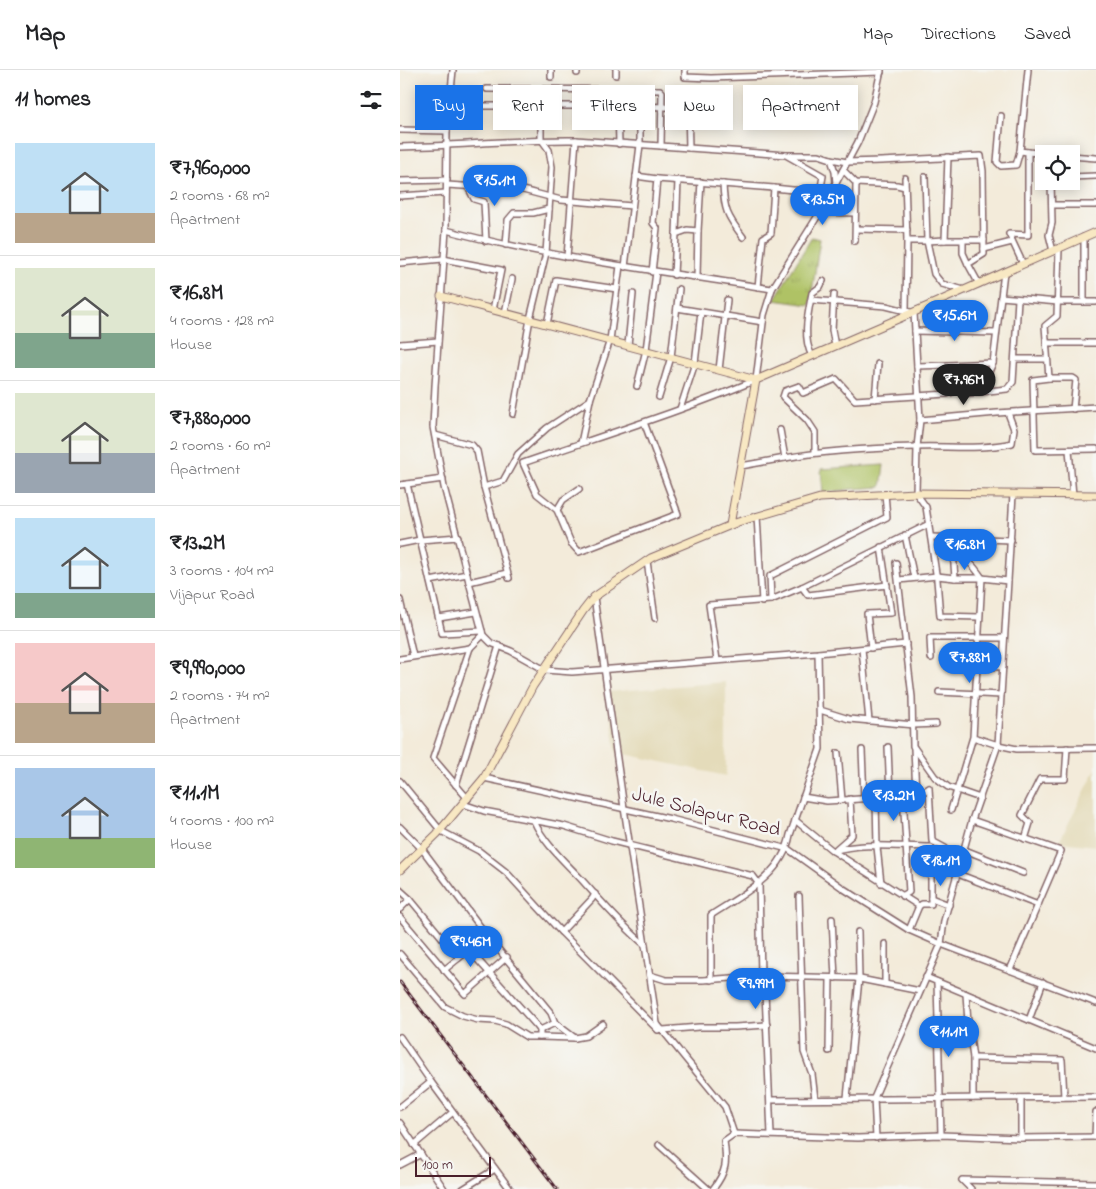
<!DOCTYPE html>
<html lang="en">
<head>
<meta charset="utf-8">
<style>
	body { margin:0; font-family:"Indie Flower",sans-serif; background:#f6f6f6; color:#202124; height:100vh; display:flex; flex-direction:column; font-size:19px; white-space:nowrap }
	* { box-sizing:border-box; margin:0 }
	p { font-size:16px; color:#757577 }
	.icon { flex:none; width:28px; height:28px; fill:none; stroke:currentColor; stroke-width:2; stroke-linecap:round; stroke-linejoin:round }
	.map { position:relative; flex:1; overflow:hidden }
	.side { display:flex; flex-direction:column; background:#fff; width:400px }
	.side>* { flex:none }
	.hud { position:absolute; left:15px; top:15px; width:475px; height:45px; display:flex; gap:10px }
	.tools { position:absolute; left:635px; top:75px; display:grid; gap:10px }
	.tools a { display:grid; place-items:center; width:45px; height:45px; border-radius:0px; background:#fff; box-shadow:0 2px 12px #0003; font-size:25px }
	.scale { position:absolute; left:15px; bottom:12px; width:76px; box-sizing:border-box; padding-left:5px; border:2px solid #4a1f2b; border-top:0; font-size:14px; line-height:18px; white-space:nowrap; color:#4a1f2b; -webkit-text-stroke:4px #f6f6f2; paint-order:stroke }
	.price { position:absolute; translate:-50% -42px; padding:0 11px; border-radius:18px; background:#1a73e8; color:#fff; font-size:16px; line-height:32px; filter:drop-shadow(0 1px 2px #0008) }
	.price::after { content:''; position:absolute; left:50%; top:30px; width:15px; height:11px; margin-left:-8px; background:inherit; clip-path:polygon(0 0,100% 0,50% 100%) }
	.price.selected { background:#222; color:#fff }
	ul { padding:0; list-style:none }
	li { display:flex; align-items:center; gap:15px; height:125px; padding:0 15px }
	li+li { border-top:1px solid #e0e0e0 }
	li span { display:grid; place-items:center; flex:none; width:140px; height:100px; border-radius:0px; color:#555 }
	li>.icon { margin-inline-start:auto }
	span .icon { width:60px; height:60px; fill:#fffc; stroke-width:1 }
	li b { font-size:21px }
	h2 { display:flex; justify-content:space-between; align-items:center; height:60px; padding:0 15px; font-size:21px }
	.tag { padding:0 18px; border-radius:0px; background:#fff; box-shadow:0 2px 12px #0003; font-size:18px; line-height:45px }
	.tag.selected { background:#1a73e8; color:#fff }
	header { display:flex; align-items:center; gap:30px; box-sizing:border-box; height:70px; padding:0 25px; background:#fff; border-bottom:1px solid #e0e0e0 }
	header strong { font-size:24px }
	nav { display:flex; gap:28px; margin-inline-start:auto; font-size:18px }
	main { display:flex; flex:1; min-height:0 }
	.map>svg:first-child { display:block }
</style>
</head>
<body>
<header>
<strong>Map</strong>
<nav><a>Map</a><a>Directions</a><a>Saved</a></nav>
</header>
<main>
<section class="side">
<h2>11 homes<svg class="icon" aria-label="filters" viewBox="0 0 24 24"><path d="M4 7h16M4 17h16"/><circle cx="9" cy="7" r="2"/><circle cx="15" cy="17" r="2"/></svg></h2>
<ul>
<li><span style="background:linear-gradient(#bfe0f5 70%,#b9a48a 0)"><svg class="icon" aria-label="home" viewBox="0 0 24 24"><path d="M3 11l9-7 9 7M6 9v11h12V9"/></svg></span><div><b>₹7,960,000</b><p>2 rooms · 68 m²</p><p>Apartment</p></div></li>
<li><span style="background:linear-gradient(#dfe7d0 65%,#7fa58c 0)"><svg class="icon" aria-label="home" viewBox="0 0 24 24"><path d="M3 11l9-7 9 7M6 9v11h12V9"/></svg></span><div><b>₹16.8M</b><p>4 rooms · 128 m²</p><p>House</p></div></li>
<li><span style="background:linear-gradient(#dfe7d0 60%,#9aa5b1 0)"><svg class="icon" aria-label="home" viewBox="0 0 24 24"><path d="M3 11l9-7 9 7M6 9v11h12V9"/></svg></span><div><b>₹7,880,000</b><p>2 rooms · 60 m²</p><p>Apartment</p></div></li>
<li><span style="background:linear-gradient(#bfe0f5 75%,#7fa58c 0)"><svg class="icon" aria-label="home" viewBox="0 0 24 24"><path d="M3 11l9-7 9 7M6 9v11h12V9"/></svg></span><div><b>₹13.2M</b><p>3 rooms · 104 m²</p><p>Vijapur Road</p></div></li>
<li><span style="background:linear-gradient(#f6c9c9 60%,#b9a48a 0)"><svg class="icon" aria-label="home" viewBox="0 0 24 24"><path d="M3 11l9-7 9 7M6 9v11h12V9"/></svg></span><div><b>₹9,990,000</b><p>2 rooms · 74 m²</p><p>Apartment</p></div></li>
<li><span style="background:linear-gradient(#a9c7e8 70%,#8fb573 0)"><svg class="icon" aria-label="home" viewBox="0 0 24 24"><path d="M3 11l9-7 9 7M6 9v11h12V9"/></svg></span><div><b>₹11.1M</b><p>4 rooms · 100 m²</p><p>House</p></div></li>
</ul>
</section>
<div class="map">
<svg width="696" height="1119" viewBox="0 0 696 1119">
	<defs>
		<pattern id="grass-tufts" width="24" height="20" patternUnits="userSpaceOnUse" patternTransform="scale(1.25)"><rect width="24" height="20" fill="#afc265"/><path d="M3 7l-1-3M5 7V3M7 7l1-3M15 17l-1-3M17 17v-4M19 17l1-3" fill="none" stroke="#98a658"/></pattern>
	</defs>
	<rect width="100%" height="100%" fill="#f6f6f2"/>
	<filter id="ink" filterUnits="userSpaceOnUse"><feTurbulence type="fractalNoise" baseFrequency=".02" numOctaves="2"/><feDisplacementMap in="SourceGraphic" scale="10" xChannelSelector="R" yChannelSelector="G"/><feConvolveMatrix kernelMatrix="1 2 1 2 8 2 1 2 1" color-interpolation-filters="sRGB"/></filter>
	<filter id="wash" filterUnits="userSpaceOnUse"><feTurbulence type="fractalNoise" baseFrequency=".0096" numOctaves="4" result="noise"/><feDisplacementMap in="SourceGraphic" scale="20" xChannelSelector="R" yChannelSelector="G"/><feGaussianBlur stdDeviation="1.12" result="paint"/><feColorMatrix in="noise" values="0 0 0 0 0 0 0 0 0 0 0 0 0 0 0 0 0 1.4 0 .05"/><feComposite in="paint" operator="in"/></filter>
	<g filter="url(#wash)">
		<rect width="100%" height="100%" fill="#f3ebda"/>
		<g fill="#e4dbba">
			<polygon points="326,612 326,706 216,682 208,622"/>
			<polygon points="696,699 696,776 659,772"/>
		</g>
		<polygon fill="url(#grass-tufts)" stroke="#7c7048" points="412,167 420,169 410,235 374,230"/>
		<polygon fill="#afc265" stroke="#7c7048" points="484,395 481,417 452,419 423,423 421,399"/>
	</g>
	<g filter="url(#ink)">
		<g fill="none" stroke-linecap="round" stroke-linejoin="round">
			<defs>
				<g id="street">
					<polyline points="53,0 47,61 46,160 35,316 33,357 44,417 83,565 91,573 111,581 145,600 172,602 418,583 506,574"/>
					<polyline points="177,0 177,3"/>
					<polyline points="216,0 216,5"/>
					<polyline points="285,0 285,7 311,8 481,2"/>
					<polyline points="628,0 620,81 645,84"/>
					<polyline points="151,7 151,0"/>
					<polyline points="87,19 260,20 262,22 261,76"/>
					<polyline points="49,36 218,36"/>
					<polyline points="225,36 226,19"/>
					<polyline points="240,36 288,38 289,78"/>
					<polyline points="601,46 597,92 601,96 616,95 620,81"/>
					<polyline points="0,60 47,61"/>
					<polyline points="219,74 218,36 240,36 240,75 225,197"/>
					<path d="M0,77C59,76 117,69 176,70L386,85L423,106L420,123"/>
					<polyline points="387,85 419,85 431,89 435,102 436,113"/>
					<polyline points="671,86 696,88"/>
					<polyline points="548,87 545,170 584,170"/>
					<polyline points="431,89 447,92 481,91 581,86 583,101 584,184 568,194 579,214"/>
					<polyline points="443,100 456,113 497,115 505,117"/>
					<polyline points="236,106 257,109"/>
					<polyline points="525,107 527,171 545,170"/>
					<polyline points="671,107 696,106"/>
					<polyline points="505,108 507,171 527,171 534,204 542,214 564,220"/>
					<polyline points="0,111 47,110"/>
					<polyline points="651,111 652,153 649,165 653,181"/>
					<path d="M323,114C324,140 327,146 343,167"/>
					<polyline points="47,115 123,120 161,130 232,136"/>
					<polyline points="68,117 74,129 84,132 86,171"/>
					<polyline points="0,126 46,123"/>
					<polyline points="652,135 696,135"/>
					<polyline points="420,142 455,143"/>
					<polyline points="456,159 507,160"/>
					<path d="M46,160C153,189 263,201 372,219"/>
					<polyline points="276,164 278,110"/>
					<polyline points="563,170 563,183 568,194"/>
					<polyline points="455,171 456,113"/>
					<polyline points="106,175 108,150 114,143 133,143 149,139"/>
					<polyline points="659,178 657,246 645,256 649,308 673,308 676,310 673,339"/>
					<polyline points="584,179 612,172"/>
					<polyline points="167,187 176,70"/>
					<polyline points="0,193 43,189 101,200 93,240"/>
					<polyline points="623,194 609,164 628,165 628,82"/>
					<polyline points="252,202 257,158 253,153 257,109 374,118 430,124"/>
					<polyline points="274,205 276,164 287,160 298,161 301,112"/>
					<polyline points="297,208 298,161"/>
					<polyline points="358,217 363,168 371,163 374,118"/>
					<polyline points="434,224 432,260 435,276"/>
					<polyline points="601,227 658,232 696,232"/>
					<polyline points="411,230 486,236 514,243 520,350 597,343 696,337"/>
					<polyline points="684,232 684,167"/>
					<polyline points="277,238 363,252"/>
					<polyline points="506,241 507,171"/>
					<polyline points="105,243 112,209"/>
					<polyline points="147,254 156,210 217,219"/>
					<polyline points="515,261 596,263"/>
					<polyline points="646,273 696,273"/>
					<polyline points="0,274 38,271"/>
					<polyline points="228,275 233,224"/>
					<path d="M412,286C402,267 408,244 412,223L420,217L423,211"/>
					<polyline points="615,289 646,289"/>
					<polyline points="549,295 593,293"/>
					<polyline points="517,296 549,295 551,322"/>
					<polyline points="319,300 327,230"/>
					<polyline points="649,308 633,310 635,380 696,379"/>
					<polyline points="237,316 246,280 256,202"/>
					<polyline points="561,320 570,323 607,319 613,312 618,229"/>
					<polyline points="259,327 271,287 279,219"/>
					<polyline points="475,329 478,294"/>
					<polyline points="280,339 295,293 301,242"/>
					<polyline points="113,344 130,249 146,183 152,97 149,80 141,69 141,38"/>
					<polyline points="520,350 517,377 516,423 526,437 537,510 540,546 579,547"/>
					<path d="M244,352L278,444L179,482L171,473L157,440L137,424L123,393C201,366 280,342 356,310L364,245L372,219L422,139L458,72L474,32L481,0"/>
					<polyline points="35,365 72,375 77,381 84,417 109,508"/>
					<polyline points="181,373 190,330 210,270 220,196"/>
					<polyline points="669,380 673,425"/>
					<polyline points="415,382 415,362 407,350 383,327 385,321 399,316 403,323 436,309 455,330 547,324 573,315 587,306 593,293 604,202"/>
					<path d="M385,388C428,380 473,378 517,377C549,376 582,380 612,373L614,359L608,343"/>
					<polyline points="341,396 385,388 380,360"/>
					<polyline points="7,414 42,563 82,561"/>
					<polyline points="0,415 43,409"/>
					<polyline points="84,417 103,411 118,384 147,358 190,330"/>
					<polyline points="157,440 163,430 179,419"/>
					<polyline points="357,446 362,532"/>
					<polyline points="505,465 514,508"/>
					<polyline points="531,467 611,470"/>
					<polyline points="0,474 20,470 58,467"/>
					<path d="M553,486C568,488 574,496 582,508"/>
					<polyline points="247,491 255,548"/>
					<polyline points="496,493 512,627 513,676 535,707 548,717 580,728"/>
					<polyline points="555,508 582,508"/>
					<polyline points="499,510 537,506 555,508 552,468"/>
					<polyline points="30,511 67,504"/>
					<polyline points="608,511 613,424"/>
					<polyline points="69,512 107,503"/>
					<polyline points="402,517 408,525 487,515"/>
					<polyline points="194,527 224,738 258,960"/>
					<polyline points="0,530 13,586"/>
					<polyline points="371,530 370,506 487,447 485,424"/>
					<polyline points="39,548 76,542"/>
					<polyline points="471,578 467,544 491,543 481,477"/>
					<polyline points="462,579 469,651"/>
					<polyline points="531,588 530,568 604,568"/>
					<polyline points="0,589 70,578"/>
					<polyline points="317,590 309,535 371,530 402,517 529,454"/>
					<polyline points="577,596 603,597"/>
					<polyline points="539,622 601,625"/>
					<polyline points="420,640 449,649 514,655 536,654"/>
					<polyline points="488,677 490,726"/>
					<polyline points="514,678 516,725"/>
					<polyline points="462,680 464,728"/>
					<polyline points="438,683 442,730"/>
					<polyline points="84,708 271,749 388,779 444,819 509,860 541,874 696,933"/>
					<polyline points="0,711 41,761 79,781 106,802 161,862 257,959"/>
					<polyline points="56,715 99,576"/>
					<polyline points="403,727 427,731 476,728 520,724 529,718 532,771 545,778 559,799"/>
					<polyline points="476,728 477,777 481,813"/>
					<polyline points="68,729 33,688 70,578 83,565"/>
					<polyline points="63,734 84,741 164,756 212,771 353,806 359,814 361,906 365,922 371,1065"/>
					<polyline points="551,740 573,667 598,675 608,511 582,508 573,667"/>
					<polyline points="395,750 433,781 519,836 509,860"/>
					<polyline points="572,750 661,781 610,900"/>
					<path d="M134,751C143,772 164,791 180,808C201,831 221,855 245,875"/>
					<polyline points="0,757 22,779 85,863 151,943 155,953 175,968"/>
					<polyline points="625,769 630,753 622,745 640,709 665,709 667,678"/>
					<polyline points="436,779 452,765 450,729"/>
					<polyline points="565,780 623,803"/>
					<path d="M433,781C462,772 499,777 531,777V834H522L519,836"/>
					<polyline points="558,804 638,835"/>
					<polyline points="0,820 10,829 59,888"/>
					<polyline points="399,826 404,982 412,1004 415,1029"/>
					<polyline points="502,826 509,822 503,726"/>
					<polyline points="531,828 549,835"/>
					<polyline points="0,839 10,829"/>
					<polyline points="0,847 65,924 107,887"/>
					<polyline points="432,849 435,908"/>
					<polyline points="161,862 192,829 195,824"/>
					<polyline points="485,874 485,914"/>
					<polyline points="0,884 45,937 63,946 78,950 95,951 106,954 127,967 140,967 140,960 136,955 69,880"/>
					<polyline points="44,900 69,880 85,863"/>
					<polyline points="250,905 266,910 303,910 361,906 455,908 520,921"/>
					<polyline points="526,907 696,978"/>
					<path d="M311,910V845C342,825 383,805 390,765L420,679L418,583"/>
					<polyline points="537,912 541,1065"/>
					<polyline points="566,924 568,952 573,988 573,1028"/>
					<polyline points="629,950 643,912"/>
					<polyline points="258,955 325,1037 334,1064"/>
					<polyline points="140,960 155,953"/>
					<polyline points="263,960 299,957 335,957 367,955"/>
					<polyline points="0,967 31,1012 110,1119"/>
					<polyline points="140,967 175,968 186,966 203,954"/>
					<polyline points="429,981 430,908"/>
					<polyline points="573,988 662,990 664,1027"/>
					<polyline points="447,1028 459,909 458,862"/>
					<polyline points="621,1028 621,1068"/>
					<polyline points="370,1030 696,1027"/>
					<polyline points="0,1037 31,1012"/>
					<polyline points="0,1053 44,1119"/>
					<polyline points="695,1067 696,1042"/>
					<polyline points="476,1068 474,1028 541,874 544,851 572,750 598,675 617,679 696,678"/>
					<polyline points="14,1075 53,1042"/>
					<polyline points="259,1075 308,1119"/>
					<polyline points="0,1095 21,1084"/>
					<polyline points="63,1119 95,1099"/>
					<path d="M313,1119C327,1101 327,1092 324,1071L334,1064L458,1068L541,1065L621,1068L696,1067"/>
					<polyline points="571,1119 562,1110 696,1113"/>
				</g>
				<g id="secondary">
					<polyline points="41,226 356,310"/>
					<polyline points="330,455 356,310 528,236 696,162"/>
					<polyline points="0,800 37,764 84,708 133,616 183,541 194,527 251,488 338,452 420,428 516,423 696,425"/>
				</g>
			</defs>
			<use href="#street" stroke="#856668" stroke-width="8"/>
			<use href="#secondary" stroke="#856668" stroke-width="9"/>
			<use href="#street" stroke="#fff" stroke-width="5"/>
			<use href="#secondary" stroke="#f8e8c3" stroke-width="7"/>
			<defs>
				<polyline id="rail" points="0,912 157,1119"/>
			</defs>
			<use href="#rail" stroke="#4a1f2b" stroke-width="3"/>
			<use href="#rail" stroke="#f6f6f2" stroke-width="1" stroke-dasharray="4" stroke-linecap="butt"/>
		</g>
	</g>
	<g text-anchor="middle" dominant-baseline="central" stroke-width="5" stroke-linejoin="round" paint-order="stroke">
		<g font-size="20" fill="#4a1f2b" stroke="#f6f6f2">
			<text transform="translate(306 743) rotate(14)">Jule Solapur Road</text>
		</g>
	</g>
</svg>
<div class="tools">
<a><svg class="icon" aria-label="locate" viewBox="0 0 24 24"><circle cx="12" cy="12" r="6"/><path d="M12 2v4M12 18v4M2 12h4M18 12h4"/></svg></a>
</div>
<div class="scale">100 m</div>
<b class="price" style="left:95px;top:137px">₹15.1M</b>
<b class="price" style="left:423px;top:156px">₹13.5M</b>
<b class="price" style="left:555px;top:272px">₹15.6M</b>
<b class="price selected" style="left:564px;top:336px">₹7.96M</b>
<b class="price" style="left:565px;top:501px">₹16.8M</b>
<b class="price" style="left:570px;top:614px">₹7.88M</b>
<b class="price" style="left:494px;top:752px">₹13.2M</b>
<b class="price" style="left:541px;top:817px">₹18.1M</b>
<b class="price" style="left:71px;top:898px">₹9.46M</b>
<b class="price" style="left:356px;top:940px">₹9.99M</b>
<b class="price" style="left:549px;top:988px">₹11.1M</b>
<div class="hud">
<a class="tag selected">Buy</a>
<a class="tag">Rent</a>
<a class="tag">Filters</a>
<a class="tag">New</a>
<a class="tag">Apartment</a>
</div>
</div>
</main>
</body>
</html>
